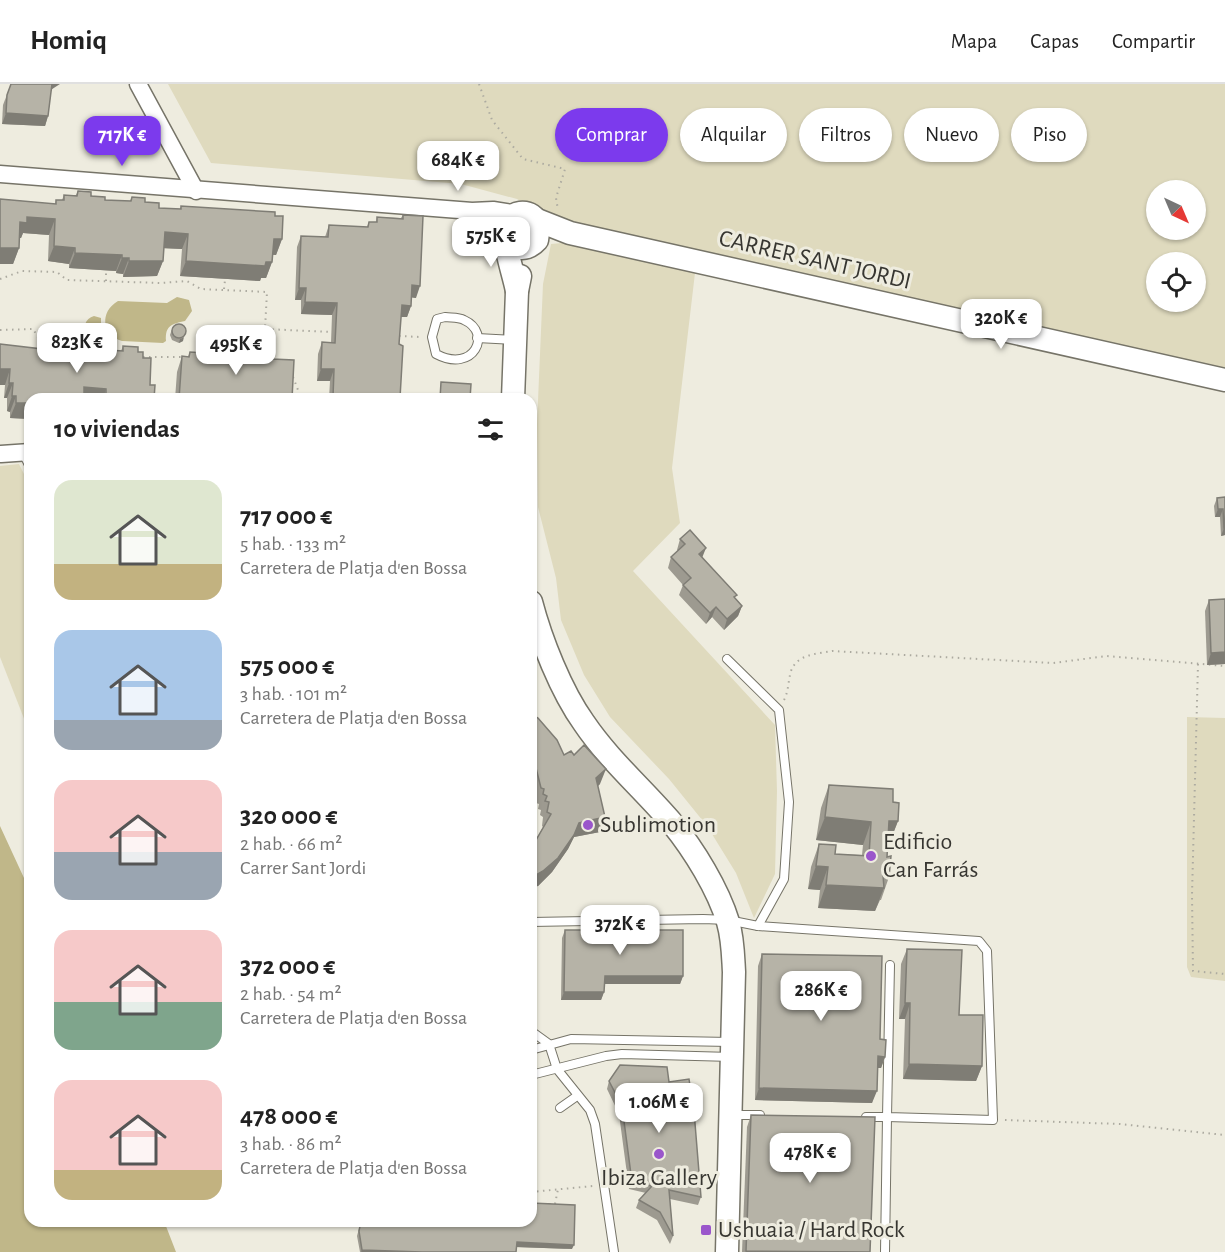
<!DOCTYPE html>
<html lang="es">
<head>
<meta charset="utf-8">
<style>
	body { margin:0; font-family:"Alegreya Sans",sans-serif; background:#f2f2f2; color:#222; height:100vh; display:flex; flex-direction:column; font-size:22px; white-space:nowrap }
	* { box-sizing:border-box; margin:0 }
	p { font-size:20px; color:#767676 }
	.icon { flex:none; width:33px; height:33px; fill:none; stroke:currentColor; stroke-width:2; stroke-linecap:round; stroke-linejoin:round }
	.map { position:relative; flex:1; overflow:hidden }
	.details { position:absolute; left:24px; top:309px; width:513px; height:834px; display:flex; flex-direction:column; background:#fff; border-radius:18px; box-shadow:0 2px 4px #0004 }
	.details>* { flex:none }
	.banner { position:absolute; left:555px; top:24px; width:570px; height:54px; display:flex; gap:12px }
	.needle { width:39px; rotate:136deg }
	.buttons { position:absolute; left:1146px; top:96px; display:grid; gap:12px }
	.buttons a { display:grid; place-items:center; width:60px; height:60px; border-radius:50%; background:#fff; box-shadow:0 2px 4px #0004; font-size:30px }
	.price { position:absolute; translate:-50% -51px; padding:0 14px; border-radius:12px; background:#fff; color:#222; font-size:20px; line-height:39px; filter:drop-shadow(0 2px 3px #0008) }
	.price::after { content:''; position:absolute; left:50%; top:36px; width:18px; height:14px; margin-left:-9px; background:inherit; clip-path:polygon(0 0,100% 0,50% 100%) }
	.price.selected { background:#7c3aed; color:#fff }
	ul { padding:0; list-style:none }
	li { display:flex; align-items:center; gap:18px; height:150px; padding:0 30px }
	li span { display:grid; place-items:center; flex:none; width:168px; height:120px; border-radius:18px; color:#555 }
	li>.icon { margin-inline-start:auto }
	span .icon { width:72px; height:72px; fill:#fffc; stroke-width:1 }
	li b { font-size:26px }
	h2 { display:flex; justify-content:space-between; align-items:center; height:72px; padding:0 30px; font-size:26px }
	.tag { padding:0 21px; border-radius:27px; background:#fff; box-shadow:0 2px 4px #0004; font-size:21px; line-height:54px }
	.tag.selected { background:#7c3aed; color:#fff }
	header { display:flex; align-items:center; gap:36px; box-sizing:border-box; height:84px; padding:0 30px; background:#fff; border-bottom:2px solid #e0e0e0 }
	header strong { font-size:28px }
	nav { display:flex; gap:33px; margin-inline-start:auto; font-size:21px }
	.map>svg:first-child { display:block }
</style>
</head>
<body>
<header>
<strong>Homiq</strong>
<nav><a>Mapa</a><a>Capas</a><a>Compartir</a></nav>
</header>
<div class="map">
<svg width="1225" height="1168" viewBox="0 0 1225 1168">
	<rect width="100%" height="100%" fill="#eeecdf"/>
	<g fill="#dfdabe" fill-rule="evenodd">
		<path d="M168,0H1225V286L555,137L517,115L461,100L211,79ZM1156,106H1196V146H1156ZM1156,178H1196V218H1156Z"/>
		<polygon points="562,159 695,189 672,384 680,439 633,487 775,641 777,707 775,790 754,834 736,789 707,742 669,695 610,633 584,591 561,536 556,494 538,423 537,340 543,200 551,160"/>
		<polygon points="19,380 30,402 30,650 0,573 0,382"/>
		<polygon points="1187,633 1225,634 1225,897 1191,893 1187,883"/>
	</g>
	<g fill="#c0b789">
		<path d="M177,213L189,216L192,227L185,237C172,240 165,241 166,257L163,259L122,257C102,251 99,228 118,217L167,219Z"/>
		<path d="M94,232L101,234V243L105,250L104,253L97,256L87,251C82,243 85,235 94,232Z"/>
		<polygon points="0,742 30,807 30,1137 164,1137 176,1168 0,1168"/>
	</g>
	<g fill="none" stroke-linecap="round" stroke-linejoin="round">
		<defs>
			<g id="lane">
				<path d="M445,233C451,234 458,233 464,236C493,249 474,290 436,270L432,253L437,235Z"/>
				<polyline points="477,254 515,256"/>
				<polyline points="22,367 30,383"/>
				<polyline points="727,575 779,626 789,718 784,795 758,842"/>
				<polyline points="531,838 703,835 728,836 758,842 979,857 987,867 993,1036 887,1033 890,881"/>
				<polyline points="531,947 549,960 557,985 590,1026 595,1040 614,1168"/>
				<polyline points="531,966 571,955 730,958"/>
				<polyline points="531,991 606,972 622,970 732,973"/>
				<polyline points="560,1024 577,1012"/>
				<polyline points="731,1031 760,1031"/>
				<polyline points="866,1033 887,1033 885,1168"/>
			</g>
			<g id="street">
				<polyline points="138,0 196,107"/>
				<polyline points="0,90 472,127 493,126 518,130"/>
				<polyline points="1,370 30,368"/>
			</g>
			<g id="secondary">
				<polyline points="537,136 570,149 1225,296"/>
				<path d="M505,152C513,166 526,168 537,156L539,141C535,133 529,128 520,129C512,130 505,137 505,145C503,160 514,191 517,207"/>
				<polyline points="513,315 517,207 520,192"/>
				<path d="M531,518C541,556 561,607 584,639C609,676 643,705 672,739C694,766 718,805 728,838C733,855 733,871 734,888L727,1168"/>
			</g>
		</defs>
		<use href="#lane" stroke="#767468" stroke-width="10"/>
		<use href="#street" stroke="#767468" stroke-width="19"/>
		<use href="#secondary" stroke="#767468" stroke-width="25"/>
		<g stroke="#acaaa0" stroke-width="2" stroke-dasharray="1.5 4.5" stroke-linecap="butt">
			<polyline points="479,0 492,36 523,75 565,85 556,114 558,126"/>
			<polyline points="0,195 22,187 57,188 67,196 161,199 187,197 201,205 267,208 265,245 332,248"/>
			<polyline points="106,197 106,185"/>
			<polyline points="224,205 225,196"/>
			<polyline points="0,246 33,245 39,255 41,267 59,270"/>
			<polyline points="399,252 420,253"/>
			<polyline points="237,269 247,251 265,245 265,272"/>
			<polyline points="143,273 185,273"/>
			<polyline points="293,293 298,306 293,315"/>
			<polyline points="1198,580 1192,811 1193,887 1225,890"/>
			<path d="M784,616C789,606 788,597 791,587C797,570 817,570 832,567L1053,579L1107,572L1225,582"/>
			<polyline points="1005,1036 1120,1040 1225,1051"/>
			<polyline points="531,1108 593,1102"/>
			<polyline points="531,1110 538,1120"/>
			<polyline points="549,1120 555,1120 558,1105"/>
		</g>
		<use href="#lane" stroke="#fff" stroke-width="8"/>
		<use href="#street" stroke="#fff" stroke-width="16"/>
		<use href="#secondary" stroke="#fff" stroke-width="22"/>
	</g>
	<g fill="#9d9a90">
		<polygon points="11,0 51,6 48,32 45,42 2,40 3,21"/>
		<polygon points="78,107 105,116 130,117 132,113 159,124 180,125 181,122 275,132 282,155 276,171 273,171 272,178 266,194 261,194 260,197 180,192 182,165 164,164 163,177 157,192 123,193 123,190 116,189 116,187 69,184 69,180 48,177 49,151 23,149 21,154 19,154 19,164 13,180 0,115 55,120 56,116 62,116 64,111 76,111"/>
		<polygon points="403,131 416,214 411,213 411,222 407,233 401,233 399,260 403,262 399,315 329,315 330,297 317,297 318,270 322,258 331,259 332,231 301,230 301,216 295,216 297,163 301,152 325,153 329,141 367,143 369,138 376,138 377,133 401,134"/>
		<polygon points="173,242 183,257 179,259 172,256 170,251"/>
		<polygon points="0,260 41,269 105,272 108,266 121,267 123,262 138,268 143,274 154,315 30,315 30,335 10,334 10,328 7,327 7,314 4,314 5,301 0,301"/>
		<polygon points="206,265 272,275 292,315 175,315 177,288 182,272 188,273 190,268 204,269"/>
		<polygon points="1225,413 1225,451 1221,452 1220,433 1215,433 1214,422 1217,414"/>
		<polygon points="680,455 702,474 742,522 738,532 724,546 712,533 706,540 679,511 683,501 668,484 671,473 678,467 677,466"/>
		<polygon points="1225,515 1225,580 1207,581 1205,527 1209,516"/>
		<polygon points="531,630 564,671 600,700 598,702 600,748 574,753 568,765 552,788 538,802 536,756 543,743 542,742 543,733 540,731 541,726 538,725 539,720 536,719 531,700"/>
		<polygon points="829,701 893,718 898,737 889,760 888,760 887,773 889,793 881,816 880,816 875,827 818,824 820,806 808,805 811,783 819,760 835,770 862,771 863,761 816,756 821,724"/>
		<polygon points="565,846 683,892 680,900 604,900 604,908 601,916 561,916 562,854"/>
		<polygon points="907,865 982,982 976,997 903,995 905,935 899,935 901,880"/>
		<polygon points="762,870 880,955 885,973 881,984 878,984 872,1019 755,1016 758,882"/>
		<polygon points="609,997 669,998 701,1113 698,1121 670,1115 673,1152 670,1160 657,1136 636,1124 639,1116 646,1109 629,1105 619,1030 607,1005"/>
		<polygon points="751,1031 870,1168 742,1168 747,1043"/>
		<polygon points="361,1137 572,1165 517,1163 516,1168 360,1168 357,1152"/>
	</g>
	<g fill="#7f7d75">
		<polygon points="49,0 60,0 46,9"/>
		<polygon points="6,29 48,32 45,42 2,40"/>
		<polygon points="27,133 55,135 49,151 23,149 21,154 14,154 20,138"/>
		<polygon points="165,148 188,150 182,165 159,164"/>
		<polygon points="274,155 282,155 276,171 268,170"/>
		<polygon points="54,162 75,164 69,180 48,177"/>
		<polygon points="0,164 19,164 13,180 0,180"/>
		<polygon points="75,169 122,171 116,187 69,184"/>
		<polygon points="122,174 129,174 123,190 116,189"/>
		<polygon points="129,177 163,177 157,192 123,193"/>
		<polygon points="186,177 266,178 272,178 266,194 261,194 260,197 180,192"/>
		<polygon points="412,201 420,202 416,214 408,213"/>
		<polygon points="299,204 306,204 301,216 295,216"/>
		<polygon points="305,218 337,219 332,231 301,230"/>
		<polygon points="402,221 411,222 407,233 397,233"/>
		<polygon points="184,253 183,257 179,259 180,255"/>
		<polygon points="0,285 10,285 5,301 0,301"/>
		<polygon points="321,285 334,285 330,297 317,297"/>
		<polygon points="9,299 13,299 7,314 4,314"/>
		<polygon points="84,303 106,305 103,315 80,315"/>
		<polygon points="12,312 16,312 10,328 7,327"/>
		<polygon points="333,313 356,314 355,315 332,315"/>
		<polygon points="16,319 30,319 30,335 10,334"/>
		<polygon points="1218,425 1223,425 1220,433 1215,433"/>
		<polygon points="1224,444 1225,444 1225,451 1221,452"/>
		<polygon points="706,464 702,474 699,470"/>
		<polygon points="742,522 738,532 724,546 727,535"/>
		<polygon points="716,523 712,533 706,540 710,529"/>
		<polygon points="1225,568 1225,580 1207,581 1211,569"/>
		<polygon points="606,685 600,700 591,708 596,694"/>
		<polygon points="605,733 600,748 574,753 568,765 552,788 538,802 531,805 531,794 579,739"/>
		<polygon points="825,733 871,738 863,761 816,756"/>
		<polygon points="889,737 898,737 889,760 881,760"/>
		<polygon points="816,782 828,783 820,806 808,805"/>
		<polygon points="826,801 884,804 875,827 818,824"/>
		<polygon points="605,892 683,892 680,900 602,900"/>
		<polygon points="564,908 604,908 601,916 561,916"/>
		<polygon points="905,919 910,919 905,935 899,935"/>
		<polygon points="878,972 885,973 881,984 874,984"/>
		<polygon points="909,980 982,982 976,997 903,995"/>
		<polygon points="759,1004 877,1007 872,1019 755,1016"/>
		<polygon points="517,1158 574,1161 572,1165 515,1163"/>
		<polygon points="362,1166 422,1168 361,1168"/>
		<polygon points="746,1167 835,1168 746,1168"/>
	</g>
	<g fill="#b6b3a7" stroke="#7f7d75" stroke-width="1.5">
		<polygon points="11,0 52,0 48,32 6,29 7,11"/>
		<polygon points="78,107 91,108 91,112 105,113 105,116 131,117 132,113 145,114 145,118 159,119 159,124 181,125 181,122 275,128 275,132 283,132 282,155 274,155 272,178 266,178 265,182 186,177 188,150 165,148 163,177 129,177 129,174 122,174 122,171 75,169 75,164 54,162 55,135 27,133 27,139 20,138 19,164 0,164 0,115 56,120 56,116 64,116 64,111 77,112"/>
		<polygon points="403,131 423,132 420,202 412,201 411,222 402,221 399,260 403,262 400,314 386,314 386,315 356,315 356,314 333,313 334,285 321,285 322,258 335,259 337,219 305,218 306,204 299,204 301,152 328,153 329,141 368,143 369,138 377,138 377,133 403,135"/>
		<circle cx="179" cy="247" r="7"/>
		<polygon points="0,260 42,265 41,269 107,272 108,266 123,267 123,262 138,263 138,268 143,268 143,274 151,274 150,301 155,301 154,315 106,315 106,305 84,303 84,315 30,315 30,319 16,319 16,312 12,312 13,299 9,299 10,285 0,285"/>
		<polygon points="206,265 218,266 218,268 272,269 272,275 294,276 292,315 179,315 182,272 189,273 190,268 205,269"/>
		<polygon points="441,298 471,300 470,315 440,315"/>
		<polygon points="1225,413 1225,444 1224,444 1223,425 1218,425 1217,414"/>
		<polygon points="690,446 706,464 699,470 737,511 734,513 742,522 727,535 716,523 710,529 683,501 691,494 671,473 685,460 680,455"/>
		<polygon points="1225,515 1225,568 1211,569 1209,516"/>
		<polygon points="531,630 538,634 557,656 564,671 571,667 574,671 584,661 606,685 596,694 605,733 579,739 574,751 558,774 543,787 531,794 531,761 536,756 551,730 547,728 549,718 545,717 547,712 543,710 544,705 541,704 536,684 531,676"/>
		<polygon points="829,701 893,705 893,718 899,719 898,737 889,737 887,773 891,772 889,793 883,791 884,804 826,801 828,783 816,782 819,760 836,761 835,770 869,772 871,738 825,733"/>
		<polygon points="565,846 683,846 683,892 605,892 604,908 564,908"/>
		<polygon points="907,865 962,866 959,931 983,931 982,982 909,980 910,919 905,919"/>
		<polygon points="762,870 882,872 880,955 886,956 885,973 878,972 877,1007 759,1004"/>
		<polygon points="620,981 667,983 669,998 689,995 694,1027 701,1113 669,1106 673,1152 660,1128 639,1116 652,1102 632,1098 622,1022 609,997"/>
		<polygon points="751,1031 875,1033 870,1168 746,1167"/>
		<polygon points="531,1119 575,1121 574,1161 517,1158 516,1168 422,1168 362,1166 359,1147 361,1137 531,1137"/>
	</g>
	<g fill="#9a56cb" stroke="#eeecdf" stroke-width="2">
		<circle cx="588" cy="741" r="6"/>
		<circle cx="871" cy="772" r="6"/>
		<circle cx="659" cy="1070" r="6"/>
		<rect x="700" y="1140" width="12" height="12" rx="3"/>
	</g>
	<g text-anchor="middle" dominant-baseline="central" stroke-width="6" stroke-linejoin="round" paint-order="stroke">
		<g font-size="24" fill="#373631" stroke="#eeecdf">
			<text transform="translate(815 176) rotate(13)">CARRER SANT JORDI</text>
		</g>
		<g font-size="24" fill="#373631" stroke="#eeecdf" text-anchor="start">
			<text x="600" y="741">Sublimotion</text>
			<text x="883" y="758">Edificio<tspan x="883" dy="28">Can Farrás</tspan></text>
			<text x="659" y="1094" text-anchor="middle">Ibiza Gallery</text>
			<text x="718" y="1146">Ushuaia / Hard Rock</text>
		</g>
	</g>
</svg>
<div class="buttons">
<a><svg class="needle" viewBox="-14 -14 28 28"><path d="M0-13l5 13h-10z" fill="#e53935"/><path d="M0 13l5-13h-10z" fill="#767676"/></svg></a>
<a><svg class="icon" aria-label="locate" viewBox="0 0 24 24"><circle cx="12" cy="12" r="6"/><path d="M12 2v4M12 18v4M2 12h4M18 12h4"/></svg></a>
</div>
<b class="price selected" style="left:122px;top:83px">717K €</b>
<b class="price" style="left:458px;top:108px">684K €</b>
<b class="price" style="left:491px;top:184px">575K €</b>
<b class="price" style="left:1001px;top:266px">320K €</b>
<b class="price" style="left:77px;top:290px">823K €</b>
<b class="price" style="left:236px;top:292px">495K €</b>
<b class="price" style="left:620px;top:872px">372K €</b>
<b class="price" style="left:821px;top:938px">286K €</b>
<b class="price" style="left:659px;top:1050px">1.06M €</b>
<b class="price" style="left:810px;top:1100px">478K €</b>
<div class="banner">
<a class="tag selected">Comprar</a>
<a class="tag">Alquilar</a>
<a class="tag">Filtros</a>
<a class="tag">Nuevo</a>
<a class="tag">Piso</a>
</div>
<section class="details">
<h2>10 viviendas<svg class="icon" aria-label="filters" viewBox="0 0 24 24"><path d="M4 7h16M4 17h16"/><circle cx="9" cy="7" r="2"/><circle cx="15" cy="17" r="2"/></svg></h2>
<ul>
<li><span style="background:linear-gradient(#dfe7d0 70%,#c2b280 0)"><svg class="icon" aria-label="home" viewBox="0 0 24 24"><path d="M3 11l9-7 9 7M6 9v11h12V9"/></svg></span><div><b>717 000 €</b><p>5 hab. · 133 m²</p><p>Carretera de Platja d'en Bossa</p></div></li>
<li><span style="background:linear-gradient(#a9c7e8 75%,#9aa5b1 0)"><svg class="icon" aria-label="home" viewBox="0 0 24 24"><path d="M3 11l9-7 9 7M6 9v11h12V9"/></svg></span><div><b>575 000 €</b><p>3 hab. · 101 m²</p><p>Carretera de Platja d'en Bossa</p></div></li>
<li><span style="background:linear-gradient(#f6c9c9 60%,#9aa5b1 0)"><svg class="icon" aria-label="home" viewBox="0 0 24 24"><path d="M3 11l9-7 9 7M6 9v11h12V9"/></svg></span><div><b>320 000 €</b><p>2 hab. · 66 m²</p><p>Carrer Sant Jordi</p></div></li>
<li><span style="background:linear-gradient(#f6c9c9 60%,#7fa58c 0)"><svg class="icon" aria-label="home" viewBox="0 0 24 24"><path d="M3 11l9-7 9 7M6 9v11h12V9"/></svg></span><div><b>372 000 €</b><p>2 hab. · 54 m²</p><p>Carretera de Platja d'en Bossa</p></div></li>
<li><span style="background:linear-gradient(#f6c9c9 75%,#c2b280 0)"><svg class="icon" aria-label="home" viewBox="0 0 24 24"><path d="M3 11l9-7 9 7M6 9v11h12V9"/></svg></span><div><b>478 000 €</b><p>3 hab. · 86 m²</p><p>Carretera de Platja d'en Bossa</p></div></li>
</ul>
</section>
</div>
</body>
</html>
